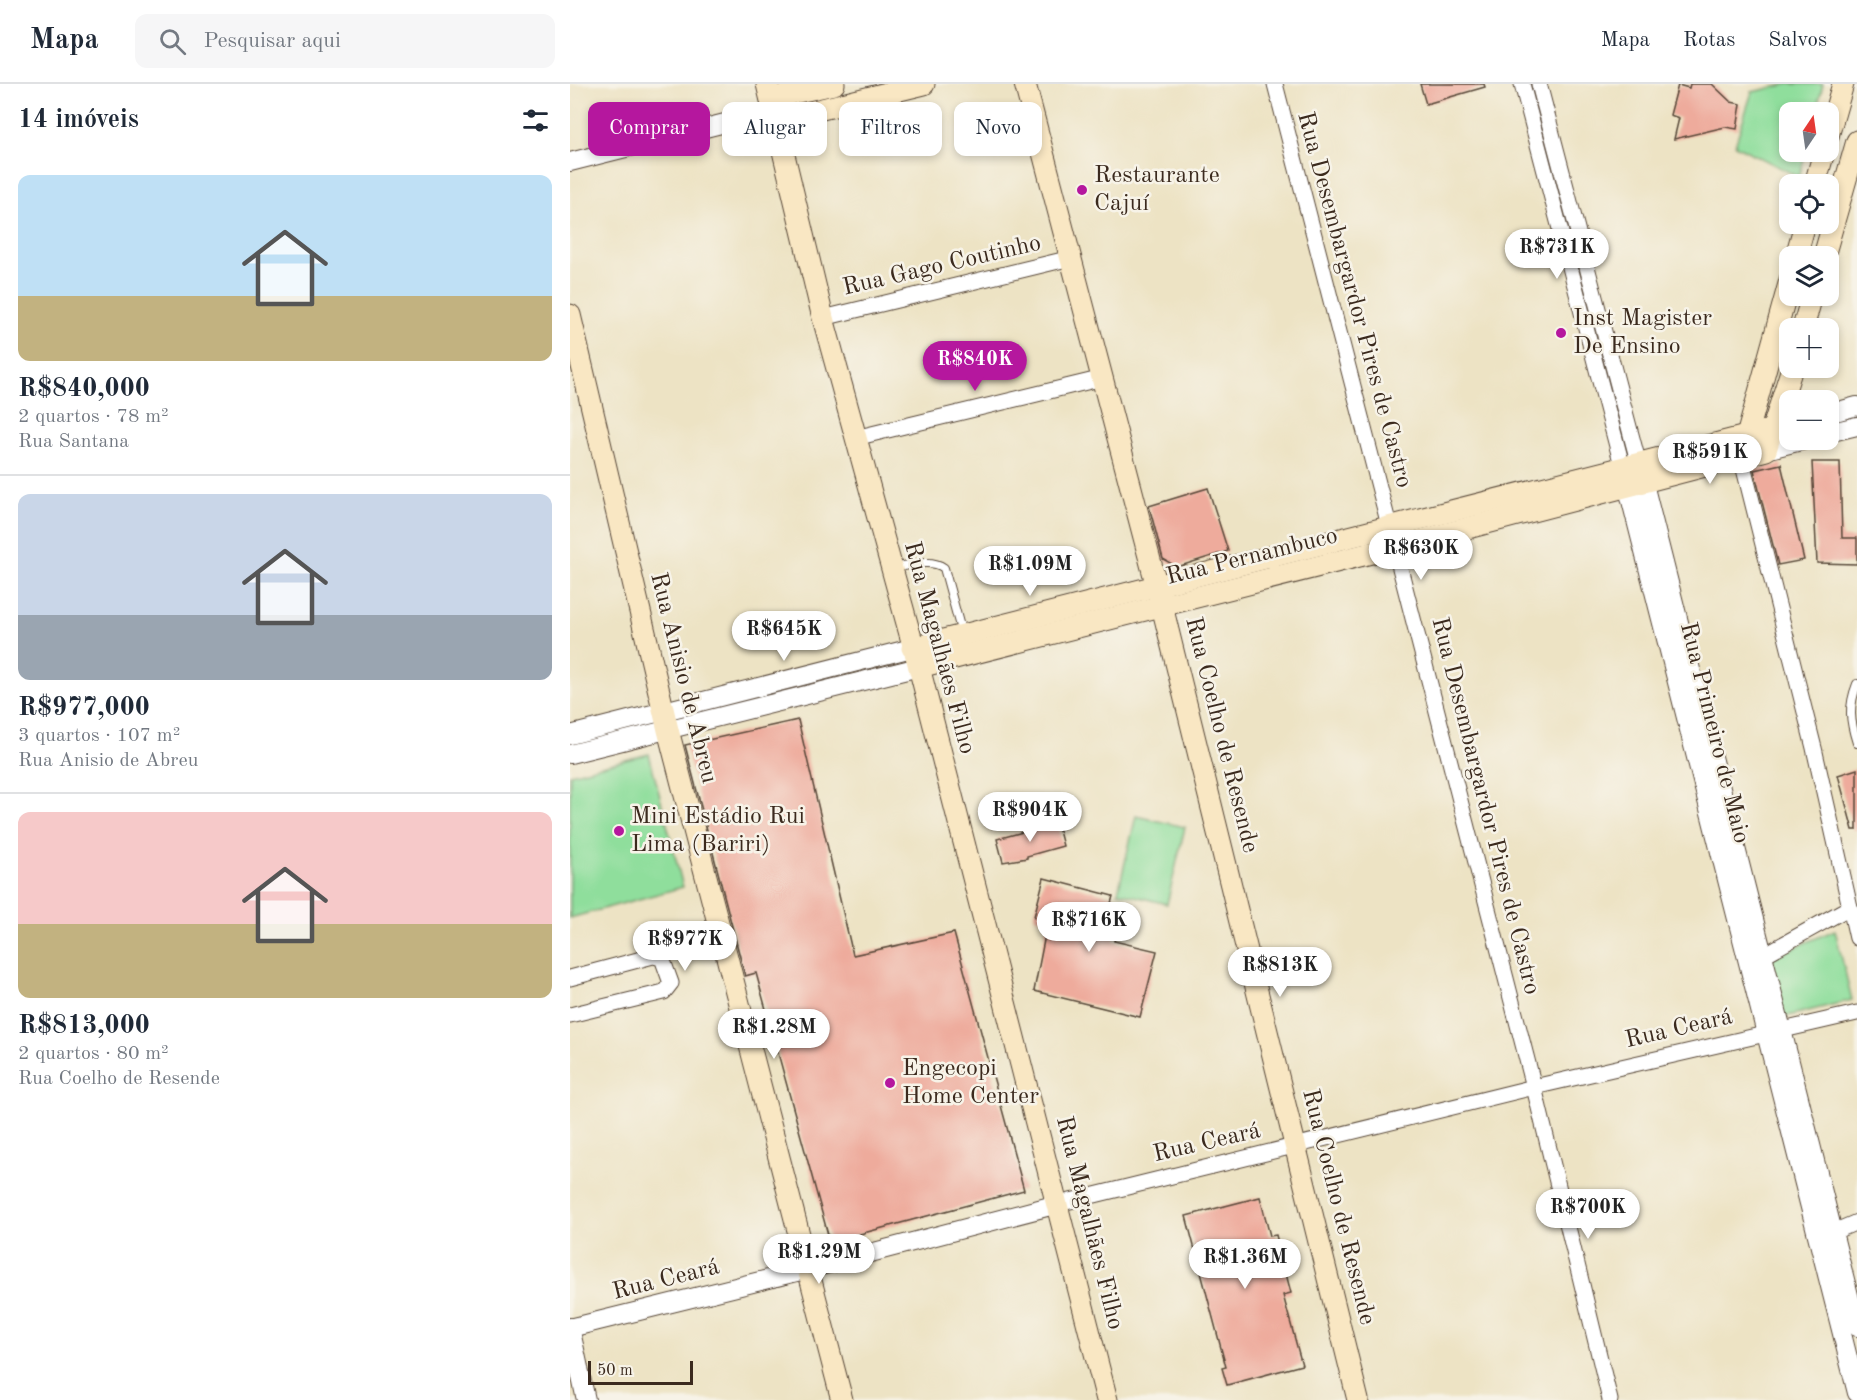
<!DOCTYPE html>
<html lang="pt">
<head>
<meta charset="utf-8">
<style>
	body { margin:0; font-family:"Old Standard TT",serif; background:#f6f6f7; color:#1f2937; height:100vh; display:flex; flex-direction:column; font-size:22px; white-space:nowrap }
	* { box-sizing:border-box; margin:0 }
	p { font-size:20px; color:#747a83 }
	.icon { flex:none; width:33px; height:33px; fill:none; stroke:currentColor; stroke-width:2; stroke-linecap:round; stroke-linejoin:round }
	.map { position:relative; flex:1; overflow:hidden }
	.panel { display:flex; flex-direction:column; background:#fff; width:570px }
	.panel>* { flex:none }
	.banner { position:absolute; left:18px; top:18px; width:570px; height:54px; display:flex; gap:12px }
	.needle { width:39px; rotate:13deg }
	.buttons { position:absolute; left:1209px; top:18px; display:grid; gap:12px }
	.buttons a { display:grid; place-items:center; width:60px; height:60px; border-radius:12px; background:#fff; box-shadow:0 3px 9px #0003; font-size:30px }
	.scale { position:absolute; left:18px; bottom:15px; width:105px; box-sizing:border-box; padding-left:6px; border:3px solid #3b2a1e; border-top:0; font-size:16px; line-height:21px; white-space:nowrap; color:#3b2a1e; -webkit-text-stroke:4px #f7f3e8; paint-order:stroke }
	.price { position:absolute; translate:-50% -51px; padding:0 14px; border-radius:21px; background:#fff; color:#222; font-size:20px; line-height:39px; filter:drop-shadow(0 2px 3px #0008) }
	.price::after { content:''; position:absolute; left:50%; top:36px; width:18px; height:14px; margin-left:-9px; background:inherit; clip-path:polygon(0 0,100% 0,50% 100%) }
	.price.active { background:#b5179e; color:#fff }
	ul { padding:0; list-style:none }
	li { display:grid; align-content:center; gap:12px; height:318px; padding:0 18px }
	li+li { border-top:2px solid #e0e1e3 }
	li span { display:grid; place-items:center; height:186px; border-radius:12px; color:#555 }
	li>.icon { margin-inline-start:auto }
	span .icon { width:108px; height:108px; fill:#fffc; stroke-width:1 }
	li b { font-size:26px }
	h2 { display:flex; justify-content:space-between; align-items:center; height:72px; padding:0 18px; font-size:26px }
	.tag { padding:0 21px; border-radius:12px; background:#fff; box-shadow:0 3px 9px #0003; font-size:21px; line-height:54px }
	.tag.active { background:#b5179e; color:#fff }
	header { display:flex; align-items:center; gap:36px; box-sizing:border-box; height:84px; padding:0 30px; background:#fff; border-bottom:2px solid #e0e1e3 }
	header strong { font-size:28px }
	nav { display:flex; gap:33px; margin-inline-start:auto; font-size:21px }
	.search { width:420px; height:54px; background:#f6f6f7; display:flex; align-items:center; gap:15px; box-sizing:border-box; padding:0 21px; border-radius:12px; color:#747a83; font-size:22px }
	main { display:flex; flex:1; min-height:0 }
	.map>svg:first-child { display:block }
</style>
</head>
<body>
<header>
<strong>Mapa</strong>
<div class="search"><svg class="icon" aria-label="search" viewBox="0 0 24 24"><circle cx="10" cy="10" r="6"/><path d="M15 15l6 6"/></svg>Pesquisar aqui</div>
<nav><a>Mapa</a><a>Rotas</a><a>Salvos</a></nav>
</header>
<main>
<section class="panel">
<h2>14 imóveis<svg class="icon" aria-label="filters" viewBox="0 0 24 24"><path d="M4 7h16M4 17h16"/><circle cx="9" cy="7" r="2"/><circle cx="15" cy="17" r="2"/></svg></h2>
<ul>
<li><span style="background:linear-gradient(#bfe0f5 65%,#c2b280 0)"><svg class="icon" aria-label="home" viewBox="0 0 24 24"><path d="M3 11l9-7 9 7M6 9v11h12V9"/></svg></span><div><b>R$840,000</b><p>2 quartos · 78 m²</p><p>Rua Santana</p></div></li>
<li><span style="background:linear-gradient(#c9d6e8 65%,#9aa5b1 0)"><svg class="icon" aria-label="home" viewBox="0 0 24 24"><path d="M3 11l9-7 9 7M6 9v11h12V9"/></svg></span><div><b>R$977,000</b><p>3 quartos · 107 m²</p><p>Rua Anisio de Abreu</p></div></li>
<li><span style="background:linear-gradient(#f6c9c9 60%,#c2b280 0)"><svg class="icon" aria-label="home" viewBox="0 0 24 24"><path d="M3 11l9-7 9 7M6 9v11h12V9"/></svg></span><div><b>R$813,000</b><p>2 quartos · 80 m²</p><p>Rua Coelho de Resende</p></div></li>
</ul>
</section>
<div class="map">
<svg width="1287" height="1316" viewBox="0 0 1287 1316">
	<rect width="100%" height="100%" fill="#f7f3e8"/>
	<filter id="ink" filterUnits="userSpaceOnUse"><feTurbulence type="fractalNoise" baseFrequency=".0167" numOctaves="2"/><feDisplacementMap in="SourceGraphic" scale="12" xChannelSelector="R" yChannelSelector="G"/><feConvolveMatrix kernelMatrix="1 2 1 2 8 2 1 2 1" color-interpolation-filters="sRGB"/></filter>
	<filter id="wash" filterUnits="userSpaceOnUse"><feTurbulence type="fractalNoise" baseFrequency=".008" numOctaves="4" result="noise"/><feDisplacementMap in="SourceGraphic" scale="24" xChannelSelector="R" yChannelSelector="G"/><feGaussianBlur stdDeviation="1.35" result="paint"/><feColorMatrix in="noise" values="0 0 0 0 0 0 0 0 0 0 0 0 0 0 0 0 0 1.4 0 .05"/><feComposite in="paint" operator="in"/></filter>
	<g filter="url(#wash)">
		<rect width="100%" height="100%" fill="#ede3c4"/>
		<g fill="#8fde9c" stroke="#65845d" stroke-width="1.5">
			<polygon points="1219,0 1253,0 1246,28 1220,28 1220,68 1236,68 1229,93 1165,61 1182,8"/>
			<polygon points="79,670 113,803 0,834 0,690"/>
			<polygon points="566,732 615,743 597,820 548,808"/>
			<polygon points="1265,846 1282,916 1210,934 1197,875"/>
		</g>
		<g id="blocks">
			<g fill="#eeab9c">
				<polygon points="850,0 914,0 915,3 856,20"/>
				<polygon points="1120,0 1142,0 1161,18 1171,20 1167,45 1155,43 1104,55 1109,34 1100,31 1108,1 1119,4"/>
				<polygon points="1242,378 1270,378 1272,454 1287,454 1287,480 1247,479"/>
				<polygon points="1211,380 1234,476 1208,481 1184,386"/>
				<polygon points="638,404 658,467 607,483 593,475 579,422"/>
				<polygon points="228,636 283,871 384,849 454,1106 260,1158 186,889 175,892 115,661"/>
				<polygon points="1287,685 1287,746 1283,746 1268,691"/>
				<polygon points="487,739 493,762 457,772 457,774 433,778 427,755"/>
				<polygon points="474,794 543,812 533,849 545,852 544,857 587,867 570,933 464,907 478,836 464,833"/>
				<polygon points="690,1113 700,1152 706,1151 721,1209 713,1211 732,1281 657,1301 652,1284 656,1283 616,1132"/>
			</g>
		</g>
	</g>
	<g filter="url(#ink)">
		<use href="#blocks" fill-opacity="0" stroke="#564637" stroke-width="1.5"/>
		<g fill="none" stroke-linecap="round" stroke-linejoin="round">
			<defs>
				<g id="service">
					<path d="M322,484C338,482 361,474 374,484L392,550"/>
					<path d="M1287,600C1278,623 1280,637 1287,659"/>
				</g>
				<g id="minor">
					<polyline points="705,0 964,1003 1040,1316"/>
					<polyline points="952,0 1053,385"/>
					<polyline points="969,0 1069,381"/>
					<polyline points="253,234 501,174"/>
					<polyline points="285,354 533,294"/>
					<polyline points="1171,373 1244,664 1287,854"/>
					<polyline points="1185,876 1280,823"/>
					<polyline points="0,894 83,872 92,874 101,899 94,908 0,931"/>
					<polyline points="488,1120 964,1003 1287,929"/>
					<polyline points="1261,1149 1287,1138"/>
				</g>
				<g id="tertiary">
					<polyline points="0,78 171,35 207,36"/>
					<polyline points="1258,330 1287,322"/>
					<polyline points="1258,349 1287,342"/>
					<polyline points="1186,358 1196,366 1235,356"/>
					<polyline points="1070,384 1287,1243"/>
					<polyline points="1054,389 1287,1309"/>
					<polyline points="0,651 342,564"/>
					<polyline points="0,670 349,583"/>
					<polyline points="0,1243 16,1316"/>
					<polyline points="0,1244 239,1185 488,1120"/>
				</g>
				<g id="secondary">
					<polyline points="197,0 253,234 349,583 537,1316"/>
					<polyline points="455,0 592,522 788,1316"/>
					<polyline points="201,14 264,0"/>
					<polyline points="207,36 354,0"/>
					<polyline points="1258,52 1273,0"/>
					<polyline points="1245,100 1254,68"/>
					<polyline points="1226,172 1235,140"/>
					<polyline points="1254,172 1287,57"/>
					<polyline points="0,231 98,646 272,1316"/>
					<polyline points="1233,244 1242,212"/>
					<polyline points="1177,352 1220,196"/>
					<polyline points="342,564 1204,345"/>
					<polyline points="349,583 825,463 1196,366 1222,284"/>
				</g>
			</defs>
			<use href="#service" stroke="#564637" stroke-width="10"/>
			<use href="#minor" stroke="#564637" stroke-width="17"/>
			<use href="#tertiary" stroke="#564637" stroke-width="20"/>
			<use href="#secondary" stroke="#564637" stroke-width="23"/>
			<use href="#service" stroke="#fff" stroke-width="8"/>
			<use href="#minor" stroke="#fff" stroke-width="15"/>
			<use href="#tertiary" stroke="#fff" stroke-width="18"/>
			<use href="#secondary" stroke="#f9e7c3" stroke-width="21"/>
		</g>
	</g>
	<g fill="#b5179e" stroke="#f7f3e8" stroke-width="2">
		<circle cx="512" cy="106" r="6"/>
		<circle cx="991" cy="249" r="6"/>
		<circle cx="49" cy="747" r="6"/>
		<circle cx="320" cy="999" r="6"/>
	</g>
	<g text-anchor="middle" dominant-baseline="central" stroke-width="5" stroke-linejoin="round" paint-order="stroke">
		<g font-size="24" fill="#3b2a1e" stroke="#f7f3e8" text-anchor="start">
			<text x="524" y="92">Restaurante<tspan x="524" dy="28">Cajuí</tspan></text>
			<text x="1003" y="235">Inst Magister<tspan x="1003" dy="28">De Ensino</tspan></text>
			<text x="61" y="733">Mini Estádio Rui<tspan x="61" dy="28">Lima (Bariri)</tspan></text>
			<text x="332" y="985">Engecopi<tspan x="332" dy="28">Home Center</tspan></text>
		</g>
		<g font-size="24" fill="#3b2a1e" stroke="#f7f3e8">
			<text transform="translate(372 182) rotate(-13)">Rua Gago Coutinho</text>
			<text transform="translate(784 216) rotate(75)">Rua Desembargardor Pires de Castro</text>
			<text transform="translate(682 473) rotate(-14)">Rua Pernambuco</text>
			<text transform="translate(369 564) rotate(75)">Rua Magalhães Filho</text>
			<text transform="translate(113 594) rotate(76)">Rua Anisio de Abreu</text>
			<text transform="translate(1144 649) rotate(76)">Rua Primeiro de Maio</text>
			<text transform="translate(651 651) rotate(76)">Rua Coelho de Resende</text>
			<text transform="translate(915 722) rotate(76)">Rua Desembargardor Pires de Castro</text>
			<text transform="translate(1109 945) rotate(-13)">Rua Ceará</text>
			<text transform="translate(637 1059) rotate(-13)">Rua Ceará</text>
			<text transform="translate(768 1123) rotate(76)">Rua Coelho de Resende</text>
			<text transform="translate(519 1139) rotate(76)">Rua Magalhães Filho</text>
			<text transform="translate(96 1196) rotate(-14)">Rua Ceará</text>
		</g>
	</g>
</svg>
<div class="buttons">
<a><svg class="needle" viewBox="-14 -14 28 28"><path d="M0-13l5 13h-10z" fill="#e53935"/><path d="M0 13l5-13h-10z" fill="#747a83"/></svg></a>
<a><svg class="icon" aria-label="locate" viewBox="0 0 24 24"><circle cx="12" cy="12" r="6"/><path d="M12 2v4M12 18v4M2 12h4M18 12h4"/></svg></a>
<a><svg class="icon" aria-label="layers" viewBox="0 0 24 24"><path d="M12 4l9 5-9 5-9-5zM3 14l9 5 9-5"/></svg></a>
<a>+</a>
<a>−</a>
</div>
<div class="scale">50 m</div>
<b class="price" style="left:987px;top:196px">R$731K</b>
<b class="price active" style="left:405px;top:308px">R$840K</b>
<b class="price" style="left:1140px;top:401px">R$591K</b>
<b class="price" style="left:851px;top:497px">R$630K</b>
<b class="price" style="left:460px;top:513px">R$1.09M</b>
<b class="price" style="left:214px;top:578px">R$645K</b>
<b class="price" style="left:460px;top:759px">R$904K</b>
<b class="price" style="left:519px;top:869px">R$716K</b>
<b class="price" style="left:115px;top:888px">R$977K</b>
<b class="price" style="left:710px;top:914px">R$813K</b>
<b class="price" style="left:204px;top:976px">R$1.28M</b>
<b class="price" style="left:1018px;top:1156px">R$700K</b>
<b class="price" style="left:249px;top:1201px">R$1.29M</b>
<b class="price" style="left:675px;top:1206px">R$1.36M</b>
<div class="banner">
<a class="tag active">Comprar</a>
<a class="tag">Alugar</a>
<a class="tag">Filtros</a>
<a class="tag">Novo</a>
</div>
</div>
</main>
</body>
</html>
